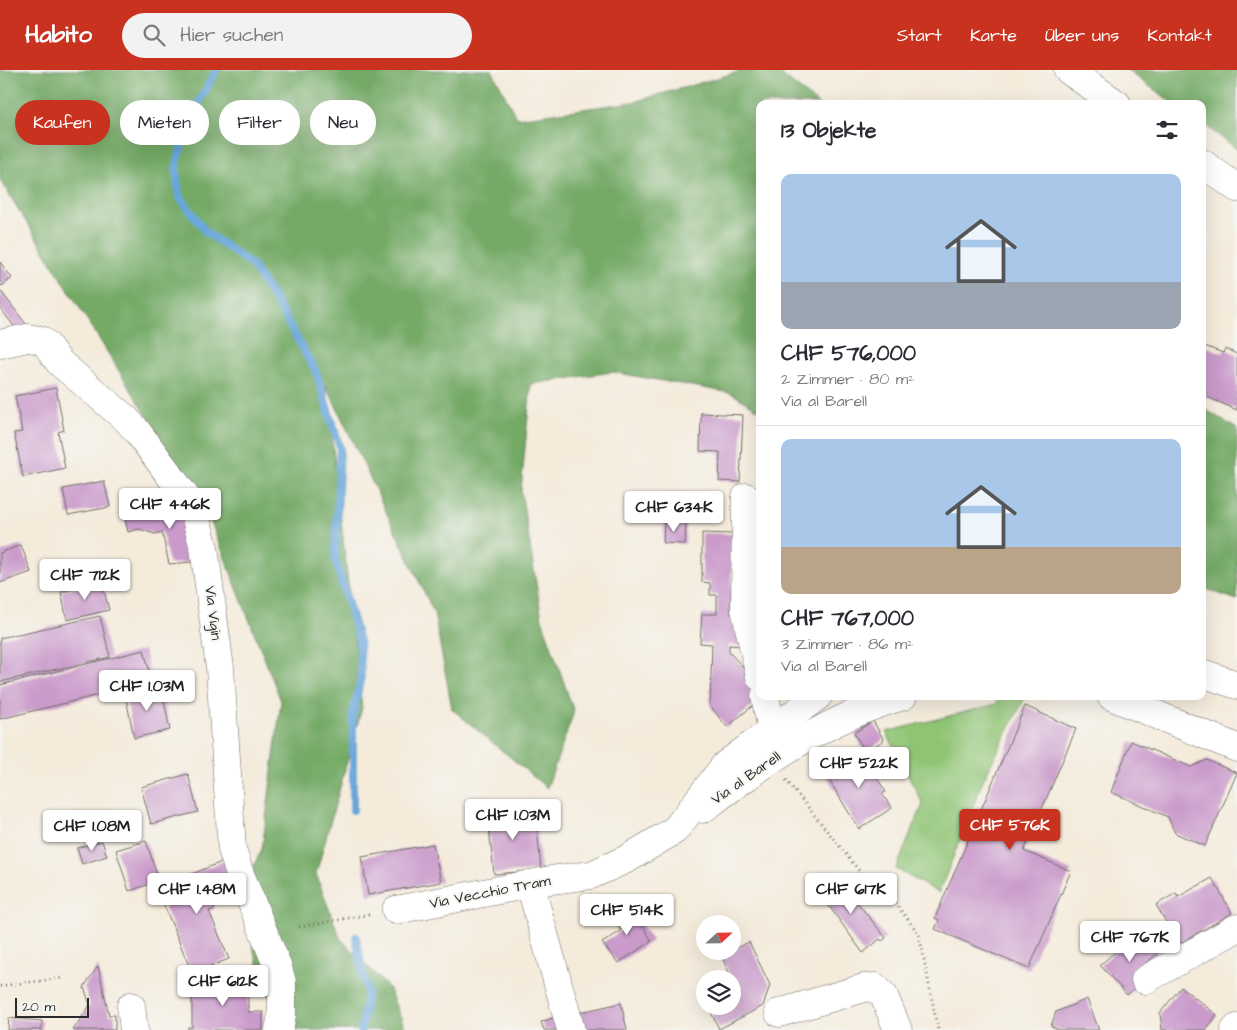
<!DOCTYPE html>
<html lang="de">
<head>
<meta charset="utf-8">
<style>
	body { margin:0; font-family:"Architects Daughter",sans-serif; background:#f2f2f3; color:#2b2b33; height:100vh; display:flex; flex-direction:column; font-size:19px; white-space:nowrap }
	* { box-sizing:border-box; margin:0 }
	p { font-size:16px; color:#7c7c81 }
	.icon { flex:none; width:28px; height:28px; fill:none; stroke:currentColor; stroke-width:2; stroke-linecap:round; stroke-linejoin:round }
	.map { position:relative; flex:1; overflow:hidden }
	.drawer { position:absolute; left:756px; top:30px; width:450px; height:600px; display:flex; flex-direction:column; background:#fff; border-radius:10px; box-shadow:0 5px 20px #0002 }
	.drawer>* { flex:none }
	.banner { position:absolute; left:15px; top:30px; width:475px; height:45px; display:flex; gap:10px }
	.needle { width:32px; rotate:68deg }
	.buttons { position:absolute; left:696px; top:845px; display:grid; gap:10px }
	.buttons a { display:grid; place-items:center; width:45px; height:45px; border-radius:50%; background:#fff; box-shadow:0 5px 20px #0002; font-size:25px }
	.scale { position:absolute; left:15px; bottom:12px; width:74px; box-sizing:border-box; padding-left:5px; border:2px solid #2b2b2b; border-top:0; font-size:14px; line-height:18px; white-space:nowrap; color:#2b2b2b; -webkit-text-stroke:4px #f6f6f2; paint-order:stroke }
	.price { position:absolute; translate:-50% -42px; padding:0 11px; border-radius:5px; background:#fff; color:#222; font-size:16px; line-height:32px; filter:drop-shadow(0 1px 2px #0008) }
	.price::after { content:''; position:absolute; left:50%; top:30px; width:15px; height:11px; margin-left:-8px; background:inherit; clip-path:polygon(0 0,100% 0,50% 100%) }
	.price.on { background:#c8321e; color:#fff }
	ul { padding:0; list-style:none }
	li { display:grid; align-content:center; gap:10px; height:265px; padding:0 25px }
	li+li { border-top:1px solid #e1e1e2 }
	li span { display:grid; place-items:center; height:155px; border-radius:10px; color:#555 }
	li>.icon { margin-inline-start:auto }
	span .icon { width:90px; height:90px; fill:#fffc; stroke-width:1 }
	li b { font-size:21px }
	h2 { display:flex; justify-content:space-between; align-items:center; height:60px; padding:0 25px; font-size:21px }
	.tag { padding:0 18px; border-radius:22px; background:#fff; box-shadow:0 5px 20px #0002; font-size:18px; line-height:45px }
	.tag.on { background:#c8321e; color:#fff }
	header { display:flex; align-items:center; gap:30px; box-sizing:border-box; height:70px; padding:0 25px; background:#c8321e; color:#fff }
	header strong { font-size:24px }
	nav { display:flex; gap:28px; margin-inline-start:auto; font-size:18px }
	.search { width:350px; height:45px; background:#f2f2f3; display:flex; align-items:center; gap:12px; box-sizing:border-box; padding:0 18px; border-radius:28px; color:#7c7c81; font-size:19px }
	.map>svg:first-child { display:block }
</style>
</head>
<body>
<header>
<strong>Habito</strong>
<div class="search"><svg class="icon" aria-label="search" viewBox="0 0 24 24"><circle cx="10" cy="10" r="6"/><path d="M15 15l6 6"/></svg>Hier suchen</div>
<nav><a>Start</a><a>Karte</a><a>Über uns</a><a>Kontakt</a></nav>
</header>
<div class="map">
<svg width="1237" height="960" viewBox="0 0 1237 960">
	<rect width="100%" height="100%" fill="#f6f6f2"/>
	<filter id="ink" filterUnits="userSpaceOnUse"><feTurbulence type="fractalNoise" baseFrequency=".02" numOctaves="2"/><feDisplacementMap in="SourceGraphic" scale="10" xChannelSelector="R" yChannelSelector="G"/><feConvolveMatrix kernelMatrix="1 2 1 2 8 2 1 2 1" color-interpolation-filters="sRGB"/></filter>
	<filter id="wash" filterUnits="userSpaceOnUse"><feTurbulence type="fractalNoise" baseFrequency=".0096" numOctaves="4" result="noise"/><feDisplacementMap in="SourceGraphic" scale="20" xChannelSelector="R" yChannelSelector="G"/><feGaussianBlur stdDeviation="1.12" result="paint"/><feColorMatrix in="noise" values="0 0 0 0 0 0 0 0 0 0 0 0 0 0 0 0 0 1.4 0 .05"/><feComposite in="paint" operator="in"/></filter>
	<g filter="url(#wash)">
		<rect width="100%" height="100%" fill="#f4ebdb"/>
		<polygon fill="#90c475" stroke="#5e7850" points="1000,626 1026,626 984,708 939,823 896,799 923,734 886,662 996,634"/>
		<g fill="#74aa66" stroke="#506a48">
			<polygon points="0,0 492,0 517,48 633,32 745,0 776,0 818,34 760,34 760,341 731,323 612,302 531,314 521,421 542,549 574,642 547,718 452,639 434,543 326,315 362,638 316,804 340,868 388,917 406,960 280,960 254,882 246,811 262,779 281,631 207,442 0,110"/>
			<polygon points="1127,0 1237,0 1237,79 1203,54 1202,34 1174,34"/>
			<polygon points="1203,338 1237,359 1237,530 1203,518"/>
		</g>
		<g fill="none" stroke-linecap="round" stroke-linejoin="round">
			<g stroke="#67a6d9" stroke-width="8">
				<polyline points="216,0 186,57 176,98 179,126 206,162 252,195 279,237 316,302 340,378 335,489 359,571 361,607 353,643 353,740"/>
				<polyline points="356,867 367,924 361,960"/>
			</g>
		</g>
		<g id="blocks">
			<g fill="#c99aca">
				<polygon points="0,192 12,208 2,216 0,213"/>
				<polygon points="0,220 29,258 20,264 0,238"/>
				<polygon points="1202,275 1223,283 1225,279 1237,284 1237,340 1205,326 1207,322 1202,320"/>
				<polygon points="56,318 64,360 58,362 65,398 23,407 14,363 22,362 15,326"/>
				<polygon points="701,343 743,345 740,412 719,411 720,382 700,381"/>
				<polygon points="104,411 110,437 68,445 63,419"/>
				<polygon points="184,429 203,491 169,494 162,462 155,464 139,459 128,462 125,449 139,442 156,439 155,433"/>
				<polygon points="664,452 686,453 685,474 663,473"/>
				<polygon points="702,463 732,464 731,544 743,546 742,576 729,575 729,582 757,612 757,632 727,657 710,636 712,574 700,573 702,544 717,544 717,525 710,525 710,513 702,512"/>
				<polygon points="21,475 31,502 0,513 0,483"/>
				<polygon points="102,512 109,540 67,550 61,522"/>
				<polygon points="100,546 110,587 0,612 0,568"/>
				<polygon points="144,580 152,612 0,649 0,615"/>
				<polygon points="161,616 170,660 134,668 125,623"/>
				<polygon points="1025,636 1076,659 1024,781 1071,801 1029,899 935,859 939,850 935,848"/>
				<polygon points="873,651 884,670 865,682 854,663"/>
				<polygon points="1131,671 1191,697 1207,690 1237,703 1205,776 1175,763 1168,747 1111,722"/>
				<polygon points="859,680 886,722 882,724 892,738 859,759 824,702"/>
				<polygon points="188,704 198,742 151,754 141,717"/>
				<polygon points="529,736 531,759 537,758 541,800 494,804 487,740"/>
				<polygon points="102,771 107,786 82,794 77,778"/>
				<polygon points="146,771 159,811 129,821 116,780"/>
				<polygon points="433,774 441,812 368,825 362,787"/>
				<polygon points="224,791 234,817 209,826 215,839 209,841 229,889 192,903 157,818"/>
				<polygon points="1212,808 1232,843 1179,874 1156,835 1176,823 1178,827"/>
				<polygon points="827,809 833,815 839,810 886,868 882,871 880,869 863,883 816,818"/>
				<polygon points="630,836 652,871 618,893 602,873 621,861 613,848"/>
				<polygon points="1139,861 1158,883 1137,901 1145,909 1127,925 1100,895"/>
				<polygon points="749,872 770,915 763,936 719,959 708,936 732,936 732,909 721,885 732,881 732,880"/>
				<polygon points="98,896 109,945 115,945 115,960 73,960 90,935 84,917"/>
				<polygon points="192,912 248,912 248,942 263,942 263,960 188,960 188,957 192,957"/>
				<polygon points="1181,917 1217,945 1206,960 1162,960 1160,943"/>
				<polygon points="1087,929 1099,960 1059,960 1051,956 1056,942"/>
				<polygon points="621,933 627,960 585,960 581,942"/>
				<polygon points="556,947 561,960 544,960 541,952"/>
				<polygon points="9,948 42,951 42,960 8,960"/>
			</g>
		</g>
	</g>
	<g filter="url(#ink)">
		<use href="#blocks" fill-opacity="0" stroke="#716e69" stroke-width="1"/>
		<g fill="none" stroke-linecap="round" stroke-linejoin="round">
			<defs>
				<g id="minor">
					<polyline points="1068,0 1117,34"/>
					<polyline points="1202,93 1237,118"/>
					<polyline points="0,274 27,268 41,270 46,274 59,292 126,349 137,361 186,427 195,445 204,478 220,598 232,779 238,799 277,895 282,912 282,945 279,960"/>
					<polyline points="746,427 745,539 760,607"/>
					<polyline points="1202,603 1237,615"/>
					<polyline points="765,626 772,660"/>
					<polyline points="1111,626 1237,678"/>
					<path d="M703,739C766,691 827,648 903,626"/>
					<polyline points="530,814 571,960"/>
					<polyline points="396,840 551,810 591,805 627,789 675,760 725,695 818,626"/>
					<polyline points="1145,910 1237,858"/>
					<polyline points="131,936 134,960"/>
					<polyline points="779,943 864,918 875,917 884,926 898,960"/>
					<polyline points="1235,960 1237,958"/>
				</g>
			</defs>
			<use href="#minor" stroke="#716e69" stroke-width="29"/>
			<g stroke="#716e69" stroke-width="3" stroke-dasharray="1 4" stroke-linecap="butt">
				<polyline points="786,710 861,803 892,829 919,864 938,960"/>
				<polyline points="299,857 371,844"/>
				<polyline points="0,916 63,908"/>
			</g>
			<use href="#minor" stroke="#fff" stroke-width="28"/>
		</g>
	</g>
	<g text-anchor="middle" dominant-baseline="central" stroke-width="4" stroke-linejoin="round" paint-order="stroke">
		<g font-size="15" fill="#2b2b2b" stroke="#f6f6f2">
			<text transform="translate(213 543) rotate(83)">Via Vigìn</text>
			<text transform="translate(746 708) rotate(-35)">Via al Barell</text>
			<text transform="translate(490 822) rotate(-11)">Via Vecchio Tram</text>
		</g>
	</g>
</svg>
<div class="buttons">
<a><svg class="needle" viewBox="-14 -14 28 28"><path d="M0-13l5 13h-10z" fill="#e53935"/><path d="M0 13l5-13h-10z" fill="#7c7c81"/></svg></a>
<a><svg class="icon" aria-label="layers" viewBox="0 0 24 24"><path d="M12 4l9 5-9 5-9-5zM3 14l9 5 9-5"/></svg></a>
</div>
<div class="scale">20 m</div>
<b class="price" style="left:170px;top:460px">CHF 446K</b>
<b class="price" style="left:674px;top:463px">CHF 634K</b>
<b class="price" style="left:85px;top:531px">CHF 712K</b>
<b class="price" style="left:147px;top:642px">CHF 1.03M</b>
<b class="price" style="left:859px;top:719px">CHF 522K</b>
<b class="price" style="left:513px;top:771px">CHF 1.03M</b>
<b class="price on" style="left:1010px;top:781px">CHF 576K</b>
<b class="price" style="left:92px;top:782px">CHF 1.08M</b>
<b class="price" style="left:197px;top:845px">CHF 1.48M</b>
<b class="price" style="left:851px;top:845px">CHF 617K</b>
<b class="price" style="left:627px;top:866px">CHF 514K</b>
<b class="price" style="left:1130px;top:893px">CHF 767K</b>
<b class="price" style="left:223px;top:937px">CHF 612K</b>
<div class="banner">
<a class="tag on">Kaufen</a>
<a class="tag">Mieten</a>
<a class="tag">Filter</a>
<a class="tag">Neu</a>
</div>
<section class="drawer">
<h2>13 Objekte<svg class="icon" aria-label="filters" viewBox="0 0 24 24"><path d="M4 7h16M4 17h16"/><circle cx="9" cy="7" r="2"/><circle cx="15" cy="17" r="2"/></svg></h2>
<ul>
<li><span style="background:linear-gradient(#a9c7e8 70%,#9aa5b1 0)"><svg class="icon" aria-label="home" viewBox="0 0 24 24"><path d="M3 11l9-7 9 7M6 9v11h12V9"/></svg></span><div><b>CHF 576,000</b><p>2 Zimmer · 80 m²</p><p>Via al Barell</p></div></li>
<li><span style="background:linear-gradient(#a9c7e8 70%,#b9a48a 0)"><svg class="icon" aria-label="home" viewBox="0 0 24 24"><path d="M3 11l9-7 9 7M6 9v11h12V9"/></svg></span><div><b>CHF 767,000</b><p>3 Zimmer · 86 m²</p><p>Via al Barell</p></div></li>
</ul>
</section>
</div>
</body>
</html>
